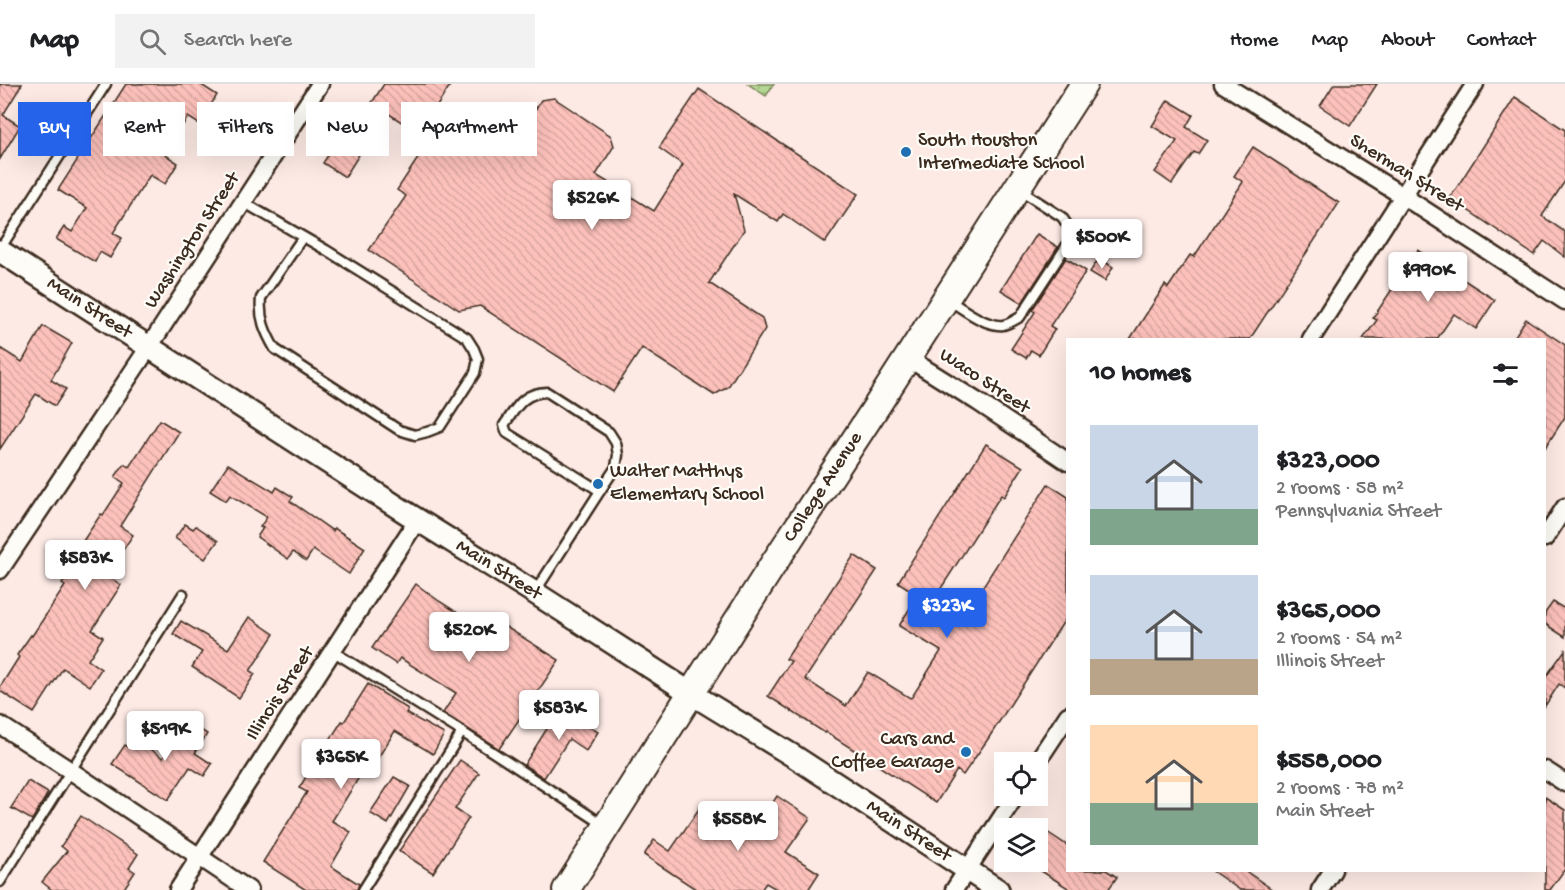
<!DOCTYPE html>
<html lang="en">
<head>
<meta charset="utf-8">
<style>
	body { margin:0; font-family:"Gochi Hand",sans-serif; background:#f2f2f2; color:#202124; height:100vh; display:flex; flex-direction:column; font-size:22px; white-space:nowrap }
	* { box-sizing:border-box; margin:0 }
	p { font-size:20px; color:#757577 }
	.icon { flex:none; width:33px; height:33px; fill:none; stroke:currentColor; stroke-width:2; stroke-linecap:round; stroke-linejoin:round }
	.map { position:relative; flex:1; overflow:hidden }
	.sheet { position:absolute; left:1066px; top:254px; width:480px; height:534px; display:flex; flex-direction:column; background:#fff; border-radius:0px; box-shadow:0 6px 24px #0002 }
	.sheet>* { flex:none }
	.top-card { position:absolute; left:18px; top:18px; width:570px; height:54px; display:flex; gap:12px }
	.buttons { position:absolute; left:994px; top:668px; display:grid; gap:12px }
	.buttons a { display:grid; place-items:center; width:54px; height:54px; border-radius:0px; background:#fff; box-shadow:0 6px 24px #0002; font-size:30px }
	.price { position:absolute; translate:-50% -51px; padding:0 14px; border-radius:6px; background:#fff; color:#222; font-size:20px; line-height:39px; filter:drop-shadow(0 2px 3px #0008) }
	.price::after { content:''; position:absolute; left:50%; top:36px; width:18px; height:14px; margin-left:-9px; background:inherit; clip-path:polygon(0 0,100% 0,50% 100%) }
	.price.current { background:#2563eb; color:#fff }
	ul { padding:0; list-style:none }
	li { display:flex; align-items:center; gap:18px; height:150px; padding:0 24px }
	li span { display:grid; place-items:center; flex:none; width:168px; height:120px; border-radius:0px; color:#555 }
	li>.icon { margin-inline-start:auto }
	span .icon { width:72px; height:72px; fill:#fffc; stroke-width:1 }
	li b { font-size:26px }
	h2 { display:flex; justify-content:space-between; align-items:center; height:72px; padding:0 24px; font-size:26px }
	.chip { padding:0 21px; border-radius:0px; background:#fff; box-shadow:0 6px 24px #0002; font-size:21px; line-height:54px }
	.chip.current { background:#2563eb; color:#fff }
	header { display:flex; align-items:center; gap:36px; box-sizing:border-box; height:84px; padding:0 30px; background:#fff; border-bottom:2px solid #e0e0e0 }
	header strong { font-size:28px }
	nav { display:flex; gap:33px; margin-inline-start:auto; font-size:21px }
	.search { width:420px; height:54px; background:#f2f2f2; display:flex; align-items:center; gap:15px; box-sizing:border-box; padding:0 21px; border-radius:0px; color:#757577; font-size:22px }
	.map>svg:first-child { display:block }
</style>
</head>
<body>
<header>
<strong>Map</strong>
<div class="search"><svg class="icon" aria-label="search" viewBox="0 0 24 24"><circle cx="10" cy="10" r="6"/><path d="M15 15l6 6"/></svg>Search here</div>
<nav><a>Home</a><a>Map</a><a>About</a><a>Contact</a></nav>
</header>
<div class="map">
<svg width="1565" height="806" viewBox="0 0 1565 806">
	<defs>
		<pattern id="park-dots" width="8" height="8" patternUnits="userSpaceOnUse" patternTransform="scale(1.5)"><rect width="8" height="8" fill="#b4d893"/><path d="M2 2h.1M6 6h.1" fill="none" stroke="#9cba7e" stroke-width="1.8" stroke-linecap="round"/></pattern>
		<pattern id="building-back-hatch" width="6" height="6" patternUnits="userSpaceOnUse" patternTransform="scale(1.5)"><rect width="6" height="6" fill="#fdc1bb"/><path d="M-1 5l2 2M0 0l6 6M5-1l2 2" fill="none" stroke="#daa6a0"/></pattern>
	</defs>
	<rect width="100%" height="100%" fill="#fdeae5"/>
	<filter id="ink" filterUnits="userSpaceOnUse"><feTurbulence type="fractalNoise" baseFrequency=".0167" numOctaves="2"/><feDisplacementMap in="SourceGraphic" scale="12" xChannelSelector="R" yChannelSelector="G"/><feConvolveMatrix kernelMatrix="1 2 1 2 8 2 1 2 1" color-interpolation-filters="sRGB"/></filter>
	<g filter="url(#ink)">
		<polygon fill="url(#park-dots)" stroke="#788158" stroke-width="1.5" points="748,0 774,0 766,12"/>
		<g fill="url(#building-back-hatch)" stroke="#3b2a1e" stroke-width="1.5">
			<polygon points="0,0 22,0 3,31 20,42 0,75"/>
			<polygon points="126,0 200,0 217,11 199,40 188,33 164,70 178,79 165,100 150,91 113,149 122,154 110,174 100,168 95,178 56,155 64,143 72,148 87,124 58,106"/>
			<polygon points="384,0 451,0 425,41 454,35 508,70 541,16 554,14 611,52 614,62 596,91 654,127 683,81 659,64 699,5 858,110 825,159 783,130 778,138 734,110 744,146 709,199 762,234 765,245 728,303 714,311 642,264 613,308 480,222 459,226 369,166 406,112 397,106 430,56 386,28 345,93 323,79 353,32 360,37"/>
			<polygon points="1334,0 1377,0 1350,42 1320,22"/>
			<polygon points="1515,13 1565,46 1565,97 1542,132 1565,148 1565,173 1544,157 1534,171 1450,114"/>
			<polygon points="1168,16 1193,31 1186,43 1207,56 1198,70 1194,68 1172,100 1155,88 1177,57 1152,42"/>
			<polygon points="1253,63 1339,119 1250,255 1130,255 1165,201 1168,204 1190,171 1194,173 1243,98 1234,92"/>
			<polygon points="1037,150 1058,163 1022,219 1001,206"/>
			<polygon points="1418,166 1495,216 1476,245 1454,230 1437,255 1363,255 1377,236 1373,234"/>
			<polygon points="1066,174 1086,187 1050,242 1055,245 1039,271 1031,266 1026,274 1011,265 1035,228 1032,226"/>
			<polygon points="1099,174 1113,183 1105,197 1090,188"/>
			<polygon points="1526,235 1565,261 1565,333 1545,364 1545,255 1513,255"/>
			<polygon points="43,242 72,259 51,296 66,305 55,322 36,310 0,365 0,264 22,278"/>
			<polygon points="160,336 179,348 120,442 133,451 106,491 121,501 92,546 103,553 88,576 101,585 90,602 63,584 34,629 0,607 0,603 19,573 17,571 31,551 32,552 65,502 62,500 89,460 83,457 101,430 103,431 124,399 115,393 124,380 129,383"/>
			<polygon points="986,360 1023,383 1004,413 1001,411 929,523 959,540 1048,400 1068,413 1068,531 988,655 963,691 957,686 936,719 826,648 825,649 768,612 791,577 786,575 854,471 877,486 805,595 846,622 868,588 910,614 912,613 941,567 899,542 918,511 898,498"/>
			<polygon points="228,380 274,408 277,403 293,413 290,417 333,447 334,444 365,464 349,490 313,466 306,477 293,468 288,475 257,453 263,444 260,443 267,433 230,411 226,417 210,407"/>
			<polygon points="185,440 193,445 196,442 218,457 205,475 175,454"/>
			<polygon points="416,500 439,517 483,545 490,533 559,576 499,665 443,629 456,609 400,574 396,580 372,564"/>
			<polygon points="1553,518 1565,525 1565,553 1545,540 1545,529"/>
			<polygon points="249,533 274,550 250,587 255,590 239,614 192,583 202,568 173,550 181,537 228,565"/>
			<polygon points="1565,566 1565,604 1559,600 1545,622 1545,594"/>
			<polygon points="368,600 408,625 406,629 444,650 433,670 395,647 369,688 364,685 332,737 351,748 331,782 359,800 357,806 306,806 263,778 307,708 299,704 342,637 344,638"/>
			<polygon points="560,624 598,648 586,667 569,655 544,694 524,681"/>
			<polygon points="187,637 207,650 195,669 212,680 204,692 190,683 168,716 112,680 125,661 129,664 135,655 163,674"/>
			<polygon points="460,676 479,689 455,725 469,734 433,789 399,767"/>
			<polygon points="394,693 410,702 388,740 370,729"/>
			<polygon points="28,697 48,709 32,736 11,724"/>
			<polygon points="777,712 810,734 786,768 819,789 808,806 778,806 766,799 761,806 697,806 644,771 654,756 670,767 703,719 752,751"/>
			<polygon points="1545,713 1565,726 1565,785 1550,806 1545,806"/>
			<polygon points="81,732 138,770 129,784 135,788 123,806 52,806 42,798 67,767 61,762"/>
			<polygon points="1038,742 1068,762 1068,786 1106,786 1117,793 1108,806 1071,806 1038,785"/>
			<polygon points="1211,786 1244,786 1273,806 1240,806"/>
		</g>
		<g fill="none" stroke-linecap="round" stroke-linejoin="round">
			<defs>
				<g id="service">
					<path d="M243,118L326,166L467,254L474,265L478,275L475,289L440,343L427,348L415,351L399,346L275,265C265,248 259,234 261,214L303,153"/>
					<polyline points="0,165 106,0"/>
					<path d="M947,215C962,224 985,243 1003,241C1009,240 1015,236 1020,233L1069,158L1070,145L1062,133L1020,106"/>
					<path d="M547,308L609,348L616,359L618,371L616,383L600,407L507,349L504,341C517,323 522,309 547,308Z"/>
					<polyline points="535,508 600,407"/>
					<polyline points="334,568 462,648 604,741"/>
					<polyline points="0,798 183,510"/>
					<polyline points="363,806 462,648"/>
				</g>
				<g id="minor">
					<polyline points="1223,0 1403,112 1565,217"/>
					<polyline points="1311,255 1475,0"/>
					<polyline points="908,274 978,318 1068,378"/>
					<polyline points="1545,454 1565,423"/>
					<polyline points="0,486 149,263 320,0"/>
					<polyline points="0,641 71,687 249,806"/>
					<polyline points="1037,678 1068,631"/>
					<polyline points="1545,686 1565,699"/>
					<polyline points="178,806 418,435"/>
					<polyline points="954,806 1016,711"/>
					<polyline points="1320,806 1333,786"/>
				</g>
				<g id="tertiary">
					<path id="s1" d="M0,167L405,428L535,509L692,610L795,673L998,806"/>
				</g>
				<g id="primary">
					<path id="s2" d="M566,806L774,479L867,337L1084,0"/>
				</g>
			</defs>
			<use href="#service" stroke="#3b2a1e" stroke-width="13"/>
			<use href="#minor" stroke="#3b2a1e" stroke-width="21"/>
			<use href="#tertiary" stroke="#3b2a1e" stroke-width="26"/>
			<use href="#primary" stroke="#3b2a1e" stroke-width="30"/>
			<use href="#service" stroke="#fdfcf7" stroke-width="8"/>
			<use href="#minor" stroke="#fdfcf7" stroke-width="16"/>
			<use href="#tertiary" stroke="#fdfcf7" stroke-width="21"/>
			<use href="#primary" stroke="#fdfcf7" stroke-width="26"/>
		</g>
	</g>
	<g fill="#1f6fb2" stroke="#fdfcf7" stroke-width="2">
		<circle cx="906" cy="68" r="6"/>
		<circle cx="598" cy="400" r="6"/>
		<circle cx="966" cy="668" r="6"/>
	</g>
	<g text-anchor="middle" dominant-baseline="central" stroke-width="4.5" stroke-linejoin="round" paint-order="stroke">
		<g font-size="20" fill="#3b2a1e" stroke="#fdfcf7" text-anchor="start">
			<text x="918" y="57">South Houston<tspan x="918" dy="23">Intermediate School</tspan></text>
			<text x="610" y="388">Walter Matthys<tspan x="610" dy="23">Elementary School</tspan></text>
			<text x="954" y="656" text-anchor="end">Cars and<tspan x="954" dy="23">Coffee Garage</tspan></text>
		</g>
		<g font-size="20" fill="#3b2a1e" stroke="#fdfcf7">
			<text transform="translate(1406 90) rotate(32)">Sherman Street</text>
			<text transform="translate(193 157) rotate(-57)">Washington Street</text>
			<text stroke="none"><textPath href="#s1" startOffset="106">Main Street</textPath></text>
			<text transform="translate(984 298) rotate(33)">Waco Street</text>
			<text stroke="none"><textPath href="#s2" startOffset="478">College Avenue</textPath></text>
			<text stroke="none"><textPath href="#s1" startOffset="592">Main Street</textPath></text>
			<text transform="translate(281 610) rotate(-57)">Illinois Street</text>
			<text stroke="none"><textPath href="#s1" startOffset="1078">Main Street</textPath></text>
		</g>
	</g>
</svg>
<div class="buttons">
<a><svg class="icon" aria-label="locate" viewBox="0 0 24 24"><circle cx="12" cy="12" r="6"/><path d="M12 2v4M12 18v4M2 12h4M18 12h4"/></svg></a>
<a><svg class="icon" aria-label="layers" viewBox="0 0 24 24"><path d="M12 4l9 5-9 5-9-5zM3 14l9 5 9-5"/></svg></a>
</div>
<b class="price" style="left:592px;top:147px">$526K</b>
<b class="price" style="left:1102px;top:186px">$500K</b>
<b class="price" style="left:1428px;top:219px">$990K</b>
<b class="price" style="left:85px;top:507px">$583K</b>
<b class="price current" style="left:947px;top:555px">$323K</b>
<b class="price" style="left:469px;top:579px">$520K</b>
<b class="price" style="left:559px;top:657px">$583K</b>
<b class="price" style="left:165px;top:678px">$519K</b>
<b class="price" style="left:341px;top:706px">$365K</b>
<b class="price" style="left:738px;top:768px">$558K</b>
<div class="top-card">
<a class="chip current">Buy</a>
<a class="chip">Rent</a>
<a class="chip">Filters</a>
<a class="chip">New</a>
<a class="chip">Apartment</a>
</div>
<section class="sheet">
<h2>10 homes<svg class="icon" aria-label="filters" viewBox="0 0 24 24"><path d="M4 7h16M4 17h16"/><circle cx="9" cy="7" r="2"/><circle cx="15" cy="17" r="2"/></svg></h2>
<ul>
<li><span style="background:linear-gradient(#c9d6e8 70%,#7fa58c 0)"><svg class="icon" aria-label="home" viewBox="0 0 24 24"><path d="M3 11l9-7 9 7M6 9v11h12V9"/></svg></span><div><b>$323,000</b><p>2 rooms · 58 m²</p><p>Pennsylvania Street</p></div></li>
<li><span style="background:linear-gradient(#c9d6e8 70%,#b9a48a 0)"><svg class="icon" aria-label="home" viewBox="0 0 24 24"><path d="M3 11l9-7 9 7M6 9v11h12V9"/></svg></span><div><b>$365,000</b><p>2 rooms · 54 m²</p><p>Illinois Street</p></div></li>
<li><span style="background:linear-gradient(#ffd9b3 65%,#7fa58c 0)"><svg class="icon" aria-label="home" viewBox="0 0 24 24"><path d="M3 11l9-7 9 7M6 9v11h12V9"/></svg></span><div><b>$558,000</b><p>2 rooms · 78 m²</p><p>Main Street</p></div></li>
</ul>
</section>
</div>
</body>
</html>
